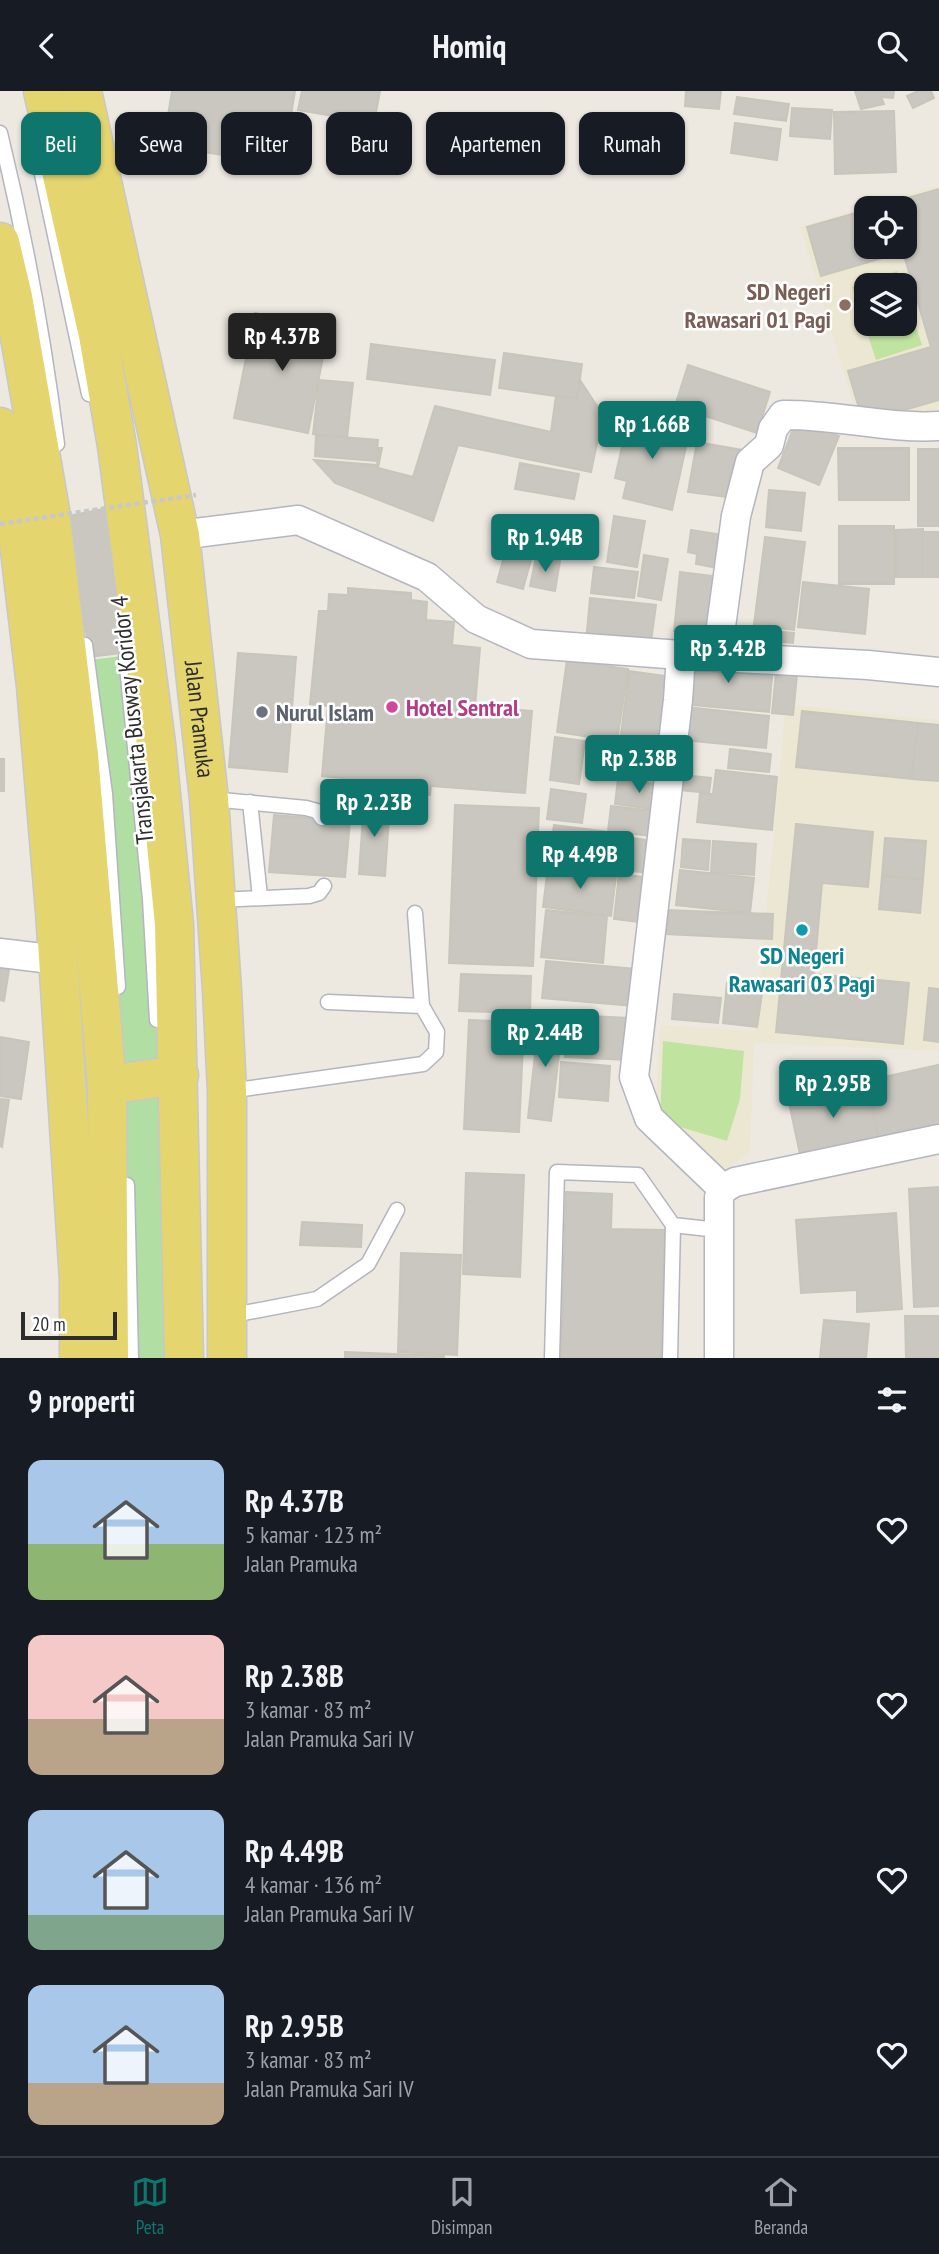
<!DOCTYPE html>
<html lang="id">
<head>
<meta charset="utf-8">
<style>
	body { margin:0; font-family:"PT Sans Narrow",sans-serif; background:#20242c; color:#f1f3f6; height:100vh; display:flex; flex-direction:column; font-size:26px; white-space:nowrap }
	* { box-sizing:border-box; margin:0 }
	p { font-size:23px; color:#9ea1a6 }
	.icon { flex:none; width:38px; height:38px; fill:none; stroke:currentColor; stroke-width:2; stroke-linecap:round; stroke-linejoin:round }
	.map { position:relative; height:1267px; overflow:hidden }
	.panel { display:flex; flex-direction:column; background:#171b24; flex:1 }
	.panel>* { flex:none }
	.guide { position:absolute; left:21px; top:21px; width:898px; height:63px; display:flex; gap:14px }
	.tools { position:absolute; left:854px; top:105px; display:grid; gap:14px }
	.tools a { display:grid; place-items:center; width:63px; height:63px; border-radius:14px; background:#171b24; box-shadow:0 2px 5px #0004; font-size:35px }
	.scale { position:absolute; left:21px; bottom:18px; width:96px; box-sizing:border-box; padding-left:7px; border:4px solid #2d2d2d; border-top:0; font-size:19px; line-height:24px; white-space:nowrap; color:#2d2d2d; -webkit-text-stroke:5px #fff; paint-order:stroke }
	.price { position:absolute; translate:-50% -60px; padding:0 16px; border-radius:7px; background:#0f766e; color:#fff; font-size:23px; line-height:46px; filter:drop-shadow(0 2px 4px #0008) }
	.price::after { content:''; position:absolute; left:50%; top:42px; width:21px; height:16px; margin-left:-10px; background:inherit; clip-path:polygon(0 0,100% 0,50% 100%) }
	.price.selected { background:#222; color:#fff }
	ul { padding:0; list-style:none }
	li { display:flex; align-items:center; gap:21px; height:175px; padding:0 28px }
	li span { display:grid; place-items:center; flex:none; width:196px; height:140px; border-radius:14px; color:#555 }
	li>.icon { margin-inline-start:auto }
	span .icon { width:84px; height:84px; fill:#fffc; stroke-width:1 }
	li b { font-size:30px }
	h2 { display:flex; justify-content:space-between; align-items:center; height:84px; padding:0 28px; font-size:30px }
	.chip { padding:0 24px; border-radius:14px; background:#171b24; box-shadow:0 2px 5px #0004; font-size:24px; line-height:63px }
	.chip.selected { background:#0f766e; color:#fff }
	header { display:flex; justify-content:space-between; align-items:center; height:91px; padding:0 28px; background:#171b24; font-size:32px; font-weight:800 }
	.tabs { display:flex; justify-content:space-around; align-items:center; height:98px; border-top:2px solid #363941; background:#171b24; font-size:19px; color:#9ea1a6 }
	.tabs a { display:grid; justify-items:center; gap:4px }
	.tabs .selected { color:#0f766e }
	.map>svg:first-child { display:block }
</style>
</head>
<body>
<header><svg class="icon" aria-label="back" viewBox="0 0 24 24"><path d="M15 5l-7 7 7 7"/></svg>Homiq<svg class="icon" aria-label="search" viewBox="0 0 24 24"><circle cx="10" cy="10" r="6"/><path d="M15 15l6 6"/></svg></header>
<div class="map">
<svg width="939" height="1267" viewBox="0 0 939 1267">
	<rect width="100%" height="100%" fill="#ede9e1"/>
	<g fill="#ece7d2" fill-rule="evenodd">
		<path d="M939,94V322L863,345L800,136ZM866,117H905V156H866ZM866,194H905V233H866Z"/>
		<polygon points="786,613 939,629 939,960 754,952 750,1062 721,1082 655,1025 660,934 755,940"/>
	</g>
	<polygon fill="#b1dea3" points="123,565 157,923 165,1267 131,1267 89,569"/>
	<g fill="#c0e4a0">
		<polygon points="897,180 902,194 866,194 866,233 905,233 905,202 922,254 876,269 852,196"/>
		<polygon points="663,950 744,960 740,1008 727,1050 660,1030"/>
	</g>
	<g fill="#c9c7bf" stroke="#c8c5ba" stroke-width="2">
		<polygon points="172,0 295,0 283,73 163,55"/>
		<polygon points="302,0 380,0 374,32 298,19"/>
		<polygon points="686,0 721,0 719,18 685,15"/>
		<polygon points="855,0 894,0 893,7 881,6 884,13 861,18"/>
		<polygon points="918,0 931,0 934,7 913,17 907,5"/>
		<polygon points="737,6 789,13 786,30 734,23"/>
		<polygon points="792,17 832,19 830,48 790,45"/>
		<polygon points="894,20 896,81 835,83 834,21"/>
		<polygon points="735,32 781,38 777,69 731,62"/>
		<polygon points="939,98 939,309 863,331 848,280 931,256 903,161 821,185 807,136 866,119 866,156 905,156 905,117 872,117"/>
		<polygon points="255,222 329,236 308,342 234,327"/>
		<polygon points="371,253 495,269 490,304 367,288"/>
		<polygon points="504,262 582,273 577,308 499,297"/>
		<polygon points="688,274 770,301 757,342 675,315"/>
		<polygon points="319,289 353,292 347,347 313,343"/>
		<polygon points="580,289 603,324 591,381 458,354 433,430 335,392 314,369 377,374 379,357 382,357 378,377 413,386 435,315 551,341 556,305 577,308"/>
		<polygon points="629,324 690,338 672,419 623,407 627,390 615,387"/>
		<polygon points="797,328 839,345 819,394 778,377"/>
		<polygon points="316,344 378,349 376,370 315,365"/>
		<polygon points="697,351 743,359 734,407 688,401"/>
		<polygon points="838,357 909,357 909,409 839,409"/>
		<rect x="918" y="358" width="21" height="77"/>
		<polygon points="520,372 579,383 574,408 515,398"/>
		<polygon points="769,399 805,402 801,440 766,436"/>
		<polygon points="109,417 122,562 90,566 68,425"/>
		<polygon points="614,425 645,430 637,476 607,471"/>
		<polygon points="533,428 572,433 570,455 531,450"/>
		<rect x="839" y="435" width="55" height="58"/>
		<polygon points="923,438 923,486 896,486 896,439"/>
		<polygon points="691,439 729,445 723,478 696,473 697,463 688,461"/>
		<rect x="923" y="441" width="16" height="45"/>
		<polygon points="765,446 805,451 794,539 754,534"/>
		<polygon points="506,458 532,465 523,498 497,491"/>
		<polygon points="644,464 668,468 661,509 638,505"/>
		<polygon points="536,466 560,470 555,500 530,495"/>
		<polygon points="594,476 638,481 634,507 591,502"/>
		<polygon points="680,481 721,486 715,544 674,540"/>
		<polygon points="803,491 869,498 865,543 798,536"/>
		<polygon points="348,497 411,502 411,509 427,511 426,529 454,531 452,554 480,557 475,616 532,620 525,702 431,695 430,704 384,700 384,691 322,685 328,615 310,613 319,520 328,520 329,503 348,504"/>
		<polygon points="590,507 656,514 650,558 586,551"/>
		<polygon points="751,538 794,542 793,552 750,548"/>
		<polygon points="238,562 296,566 287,681 229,676"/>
		<polygon points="686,567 773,575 769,621 682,613"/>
		<polygon points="567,569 628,578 617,650 557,641"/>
		<polygon points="777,572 798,574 793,624 772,622"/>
		<polygon points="629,580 673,586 664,657 620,651"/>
		<polygon points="686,616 769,625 766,657 683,649"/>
		<polygon points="802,620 918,632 912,688 796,676"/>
		<polygon points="918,632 939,634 939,690 912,688"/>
		<polygon points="555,646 585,650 579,693 550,689"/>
		<polygon points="623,656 667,661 664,691 619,685"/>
		<polygon points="730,658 771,663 769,681 728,677"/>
		<rect x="0" y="668" width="4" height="32"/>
		<polygon points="716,679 777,686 772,739 697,731 700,702 713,703"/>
		<polygon points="682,684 711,687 709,702 680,699"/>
		<polygon points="618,688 663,694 660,719 615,713"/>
		<polygon points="551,698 586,703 582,732 547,728"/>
		<polygon points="364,710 390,712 385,785 359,783"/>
		<polygon points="455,714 539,717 533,875 449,872"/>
		<polygon points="611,715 663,721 660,746 608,740"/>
		<polygon points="274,724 350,730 345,786 269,781"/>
		<polygon points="796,733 873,741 868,796 822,792 814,883 909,892 903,953 776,941"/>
		<polygon points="554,734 618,742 612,782 548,774"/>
		<polygon points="620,745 659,751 655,783 616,778"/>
		<polygon points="885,747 926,750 923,789 882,785"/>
		<polygon points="683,748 710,750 708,779 681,776"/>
		<polygon points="713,750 756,753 754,784 711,781"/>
		<polygon points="548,776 616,785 611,825 543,816"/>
		<polygon points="680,779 754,787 750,822 676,814"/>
		<polygon points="619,783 652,787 646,832 614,828"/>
		<polygon points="882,785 923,789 920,822 879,818"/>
		<polygon points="546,819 607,825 603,872 541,866"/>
		<polygon points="666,819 773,823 772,848 665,843"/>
		<polygon points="546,870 636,878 633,915 542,907"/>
		<polygon points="0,878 9,879 4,910 0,909"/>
		<polygon points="461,883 531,885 530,922 459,920"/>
		<polygon points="727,892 763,896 757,936 723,932"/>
		<polygon points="929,897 939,898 939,951 924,949"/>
		<polygon points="674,903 721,907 718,932 672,928"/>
		<polygon points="567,924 630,927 628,969 565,966"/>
		<polygon points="539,927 563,930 551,1030 528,1027"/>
		<polygon points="469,929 524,931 519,1041 464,1038"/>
		<polygon points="0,946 29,951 21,1008 0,1005"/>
		<polygon points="561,971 610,975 608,1010 559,1006"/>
		<polygon points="938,974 939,1037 879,1050 866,990"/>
		<polygon points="866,990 879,1050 801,1068 788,1007"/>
		<polygon points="0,1008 9,1009 2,1056 0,1055"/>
		<polygon points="466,1082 524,1084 520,1186 463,1183"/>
		<polygon points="939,1096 939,1215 914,1216 909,1098"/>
		<polygon points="566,1101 612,1103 611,1138 665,1139 661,1267 561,1267"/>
		<polygon points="896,1122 902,1218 857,1221 857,1199 801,1202 796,1129"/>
		<polygon points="302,1131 362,1134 361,1156 300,1154"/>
		<polygon points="401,1162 461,1164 457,1264 398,1261"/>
		<polygon points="905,1225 939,1225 939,1267 906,1267"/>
		<polygon points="824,1229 869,1233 866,1267 820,1267"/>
		<polygon points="345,1261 444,1265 444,1267 345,1267"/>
	</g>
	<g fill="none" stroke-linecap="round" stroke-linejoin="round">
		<defs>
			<g id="lane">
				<path d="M0,42C25,144 44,249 57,353"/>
				<polyline points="34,46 89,303"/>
				<polyline points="85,554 105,703 118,896"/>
				<polyline points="126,566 150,808 157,929"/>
				<polyline points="211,708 306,717 317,720 322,727"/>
				<polyline points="250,711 260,806"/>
				<polyline points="217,809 309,805 319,802 324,795"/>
				<polyline points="415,822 422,915"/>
				<polyline points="229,1000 423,973 436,961 437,941 422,915 328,911"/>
				<polyline points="127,1094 131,1267"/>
				<polyline points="228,1225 317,1208 368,1173 397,1119"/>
				<polyline points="552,1267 557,1081 638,1084 673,1134 718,1139"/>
				<polyline points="670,1267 673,1134"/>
			</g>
			<g id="street">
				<polyline points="180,444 298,429 427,486 476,528 531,553 681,564 868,574 939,581"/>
				<polyline points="681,564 678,609 634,986 649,1027 723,1098"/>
				<path d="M717,565L736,425L750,371L769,354L773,338L783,324C835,323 886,338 939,335"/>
				<polyline points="0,862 59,869"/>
				<polyline points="719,1267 719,1106 723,1098 735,1091 939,1048"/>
			</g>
			<g id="primary">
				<polyline points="43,0 98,244 117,355 156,653 174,833 184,1267"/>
				<path id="s1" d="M82,0L180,444L209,708L222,899L227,1000V1267"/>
				<polyline points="0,151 13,206 50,419 79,664 107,994 109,1267"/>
				<polyline points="0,336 19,451 36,595 55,820 79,1189 79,1267"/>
				<polyline points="107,994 179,984"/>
			</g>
		</defs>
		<use href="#lane" stroke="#b4b5bf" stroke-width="17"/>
		<use href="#street" stroke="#b4b5bf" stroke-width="31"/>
		<use href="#primary" stroke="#c8c8c8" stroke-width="41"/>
		<use href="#lane" stroke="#fff" stroke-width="14"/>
		<use href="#street" stroke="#fff" stroke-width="28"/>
		<use href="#primary" stroke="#e4d56f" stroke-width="38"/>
		<polyline stroke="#c8c8c8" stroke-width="4.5" stroke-dasharray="5 3.5" stroke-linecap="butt" points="0,433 196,404"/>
	</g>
	<circle fill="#8d6e63" stroke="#fff" stroke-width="2.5" cx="845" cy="214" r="7"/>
	<circle fill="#d1479c" stroke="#fff" stroke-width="2.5" cx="392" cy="616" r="7"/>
	<circle fill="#6b7280" stroke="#fff" stroke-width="2.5" cx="262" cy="621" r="7"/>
	<circle fill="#0f9aa8" stroke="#fff" stroke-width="2.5" cx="802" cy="839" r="7"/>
	<g text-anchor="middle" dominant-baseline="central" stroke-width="5" stroke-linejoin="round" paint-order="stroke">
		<g font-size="24" font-weight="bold" fill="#785e54" stroke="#fff" text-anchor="end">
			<text x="831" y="200">SD Negeri<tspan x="831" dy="28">Rawasari 01 Pagi</tspan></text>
		</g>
		<g font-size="24" font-weight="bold" fill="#b23c85" stroke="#fff" text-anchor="start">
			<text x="406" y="616">Hotel Sentral</text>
		</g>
		<g font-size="24" font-weight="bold" fill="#5b616d" stroke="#fff" text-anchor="start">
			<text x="276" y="621">Nurul Islam</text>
		</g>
		<g font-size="24" fill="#2d2d2d" stroke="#fff">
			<text stroke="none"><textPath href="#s1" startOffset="640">Jalan Pramuka</textPath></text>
			<text transform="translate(132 629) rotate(-96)">Transjakarta Busway Koridor 4</text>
		</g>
		<g font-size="24" font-weight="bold" fill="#0d838f" stroke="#fff">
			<text x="802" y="864">SD Negeri<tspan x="802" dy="28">Rawasari 03 Pagi</tspan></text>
		</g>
	</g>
</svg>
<div class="tools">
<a><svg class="icon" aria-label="locate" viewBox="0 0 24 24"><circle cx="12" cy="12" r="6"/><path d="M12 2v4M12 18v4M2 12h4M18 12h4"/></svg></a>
<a><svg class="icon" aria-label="layers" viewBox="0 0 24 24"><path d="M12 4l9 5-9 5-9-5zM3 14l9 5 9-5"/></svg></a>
</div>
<div class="scale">20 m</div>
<b class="price selected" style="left:282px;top:282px">Rp 4.37B</b>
<b class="price" style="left:652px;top:370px">Rp 1.66B</b>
<b class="price" style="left:545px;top:483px">Rp 1.94B</b>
<b class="price" style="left:728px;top:594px">Rp 3.42B</b>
<b class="price" style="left:639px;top:704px">Rp 2.38B</b>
<b class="price" style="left:374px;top:748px">Rp 2.23B</b>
<b class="price" style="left:580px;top:800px">Rp 4.49B</b>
<b class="price" style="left:545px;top:978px">Rp 2.44B</b>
<b class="price" style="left:833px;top:1029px">Rp 2.95B</b>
<div class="guide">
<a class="chip selected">Beli</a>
<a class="chip">Sewa</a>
<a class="chip">Filter</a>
<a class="chip">Baru</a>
<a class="chip">Apartemen</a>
<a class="chip">Rumah</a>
</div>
</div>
<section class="panel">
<h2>9 properti<svg class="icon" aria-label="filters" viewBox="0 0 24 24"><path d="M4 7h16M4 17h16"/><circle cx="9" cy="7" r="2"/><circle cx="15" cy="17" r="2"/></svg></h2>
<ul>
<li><span style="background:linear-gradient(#a9c7e8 60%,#8fb573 0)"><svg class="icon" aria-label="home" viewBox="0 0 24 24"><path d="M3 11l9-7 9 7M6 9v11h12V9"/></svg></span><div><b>Rp 4.37B</b><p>5 kamar · 123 m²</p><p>Jalan Pramuka</p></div><svg class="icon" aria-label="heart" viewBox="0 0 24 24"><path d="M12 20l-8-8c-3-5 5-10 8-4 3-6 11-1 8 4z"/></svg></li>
<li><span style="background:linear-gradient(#f6c9c9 60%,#b9a48a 0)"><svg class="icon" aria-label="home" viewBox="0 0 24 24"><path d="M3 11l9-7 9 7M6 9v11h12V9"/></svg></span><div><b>Rp 2.38B</b><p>3 kamar · 83 m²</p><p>Jalan Pramuka Sari IV</p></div><svg class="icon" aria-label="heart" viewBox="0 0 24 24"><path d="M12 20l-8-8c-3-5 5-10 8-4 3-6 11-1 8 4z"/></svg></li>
<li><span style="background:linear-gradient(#a9c7e8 75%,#7fa58c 0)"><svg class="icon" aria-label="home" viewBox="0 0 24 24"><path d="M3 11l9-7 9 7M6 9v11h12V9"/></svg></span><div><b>Rp 4.49B</b><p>4 kamar · 136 m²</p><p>Jalan Pramuka Sari IV</p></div><svg class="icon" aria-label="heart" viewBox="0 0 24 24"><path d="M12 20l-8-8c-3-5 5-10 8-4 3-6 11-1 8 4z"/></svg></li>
<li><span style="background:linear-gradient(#a9c7e8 70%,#b9a48a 0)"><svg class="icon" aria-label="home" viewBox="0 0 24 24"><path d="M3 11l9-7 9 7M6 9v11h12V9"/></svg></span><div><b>Rp 2.95B</b><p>3 kamar · 83 m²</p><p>Jalan Pramuka Sari IV</p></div><svg class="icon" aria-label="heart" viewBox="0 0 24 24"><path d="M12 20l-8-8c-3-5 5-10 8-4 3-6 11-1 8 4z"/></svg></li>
</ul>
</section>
<nav class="tabs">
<a class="selected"><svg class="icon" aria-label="map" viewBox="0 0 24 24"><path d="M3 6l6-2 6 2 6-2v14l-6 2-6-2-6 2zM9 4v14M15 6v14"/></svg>Peta</a>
<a><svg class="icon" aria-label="saved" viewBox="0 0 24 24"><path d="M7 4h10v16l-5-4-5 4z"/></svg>Disimpan</a>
<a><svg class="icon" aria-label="home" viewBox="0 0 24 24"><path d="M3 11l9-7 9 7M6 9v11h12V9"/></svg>Beranda</a>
</nav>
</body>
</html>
